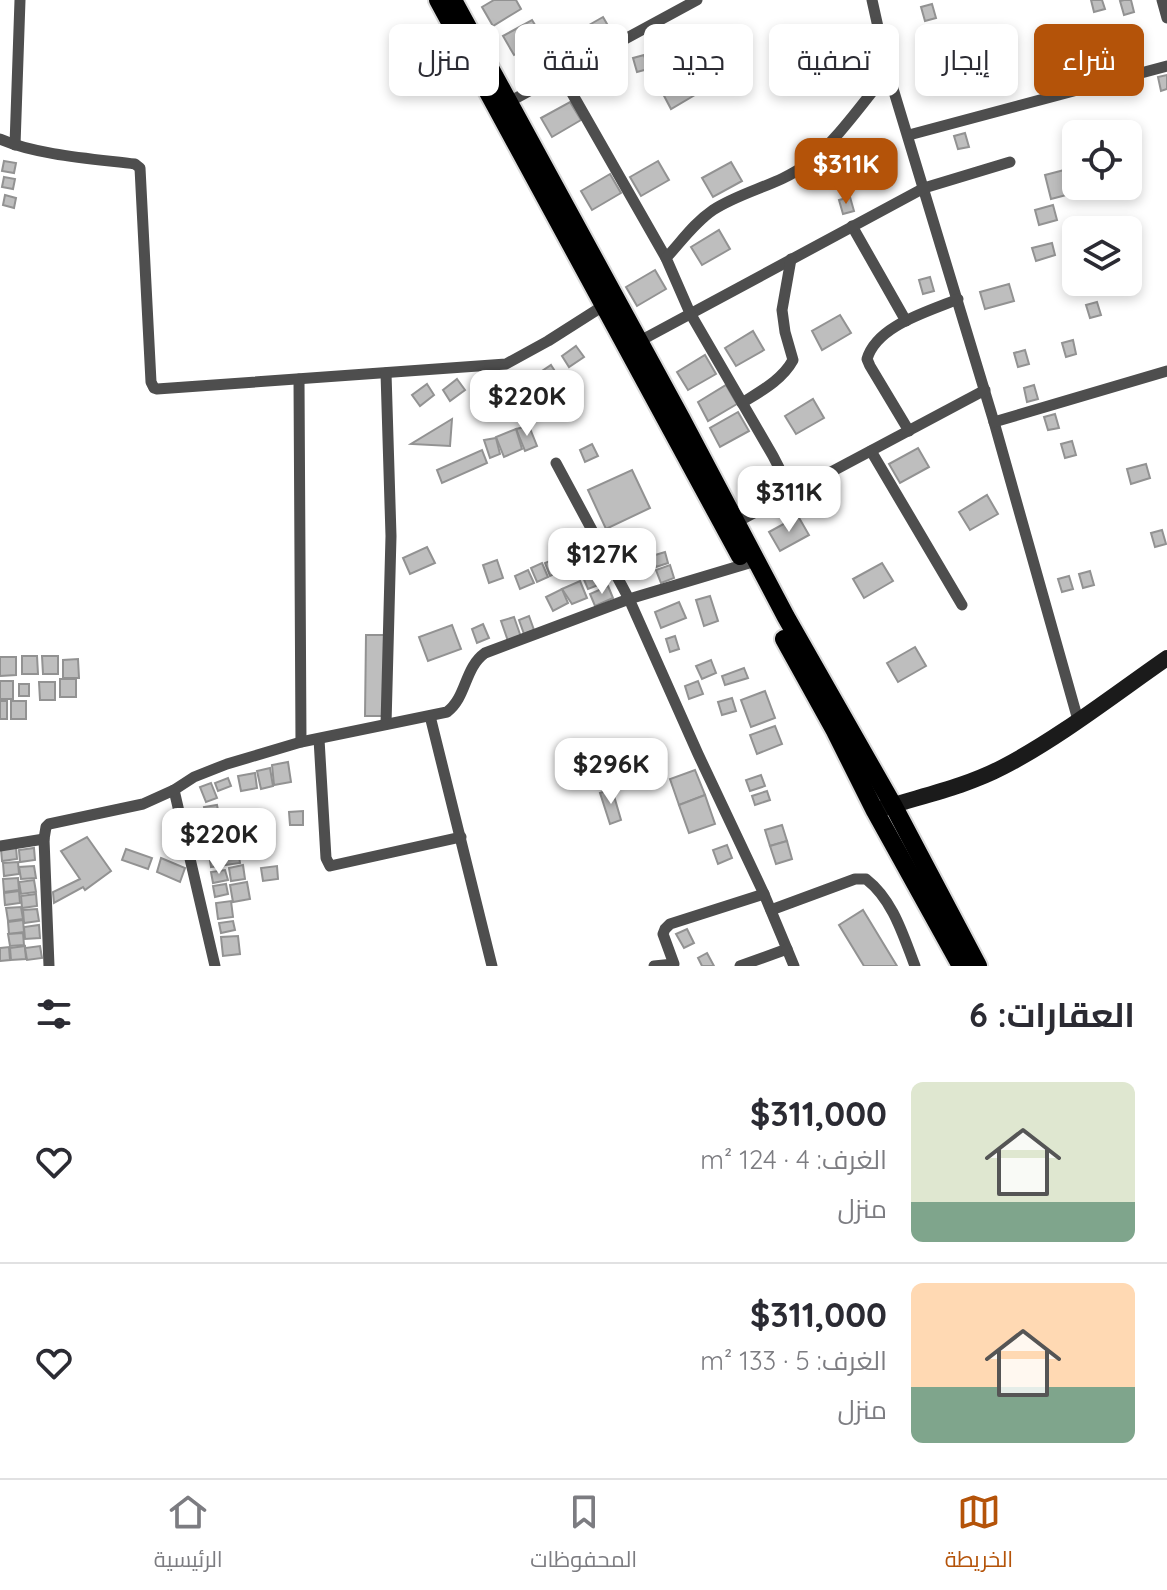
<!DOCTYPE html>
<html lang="ar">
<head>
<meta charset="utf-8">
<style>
	body { margin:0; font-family:Quicksand,Cairo,sans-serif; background:#f7f7f7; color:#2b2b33; direction:rtl; height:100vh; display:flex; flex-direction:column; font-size:30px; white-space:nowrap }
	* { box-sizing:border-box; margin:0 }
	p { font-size:26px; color:#7c7c81 }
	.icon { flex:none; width:44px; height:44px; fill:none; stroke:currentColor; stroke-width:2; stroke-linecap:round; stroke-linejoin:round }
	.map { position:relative; height:966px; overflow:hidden; direction:ltr }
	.details { display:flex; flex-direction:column; background:#fff; flex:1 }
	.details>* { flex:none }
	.top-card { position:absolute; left:24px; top:24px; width:1120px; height:72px; direction:rtl; display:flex; gap:16px }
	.buttons { position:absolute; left:1062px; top:120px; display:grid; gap:16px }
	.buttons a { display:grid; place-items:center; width:80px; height:80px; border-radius:12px; background:#fff; box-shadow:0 4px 12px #0003; font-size:40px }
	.price { position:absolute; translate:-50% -68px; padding:0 18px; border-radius:16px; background:#fff; color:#222; font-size:26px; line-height:52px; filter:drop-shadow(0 2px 4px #0008) }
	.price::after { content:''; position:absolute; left:50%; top:48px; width:24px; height:18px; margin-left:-12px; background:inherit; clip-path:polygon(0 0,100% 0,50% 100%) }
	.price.current { background:#b45309; color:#fff }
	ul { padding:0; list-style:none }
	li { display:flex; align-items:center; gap:24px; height:200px; padding:0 32px }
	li+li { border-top:2px solid #e1e1e2 }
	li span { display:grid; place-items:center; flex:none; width:224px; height:160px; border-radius:12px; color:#555 }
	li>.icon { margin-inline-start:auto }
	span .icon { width:96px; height:96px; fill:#fffc; stroke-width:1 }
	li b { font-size:34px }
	h2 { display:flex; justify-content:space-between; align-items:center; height:96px; padding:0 32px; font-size:34px }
	.tag { padding:0 28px; border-radius:12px; background:#fff; box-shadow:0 4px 12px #0003; font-size:28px; line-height:72px }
	.tag.current { background:#b45309; color:#fff }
	.tabs { display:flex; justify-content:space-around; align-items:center; height:112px; border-top:2px solid #e1e1e2; background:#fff; font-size:22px; color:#7c7c81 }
	.tabs a { display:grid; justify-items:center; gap:4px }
	.tabs .current { color:#b45309 }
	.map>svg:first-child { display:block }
</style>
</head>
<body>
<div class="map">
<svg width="1167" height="966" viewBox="0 0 1167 966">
	<rect width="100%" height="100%" fill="#fff"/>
	<g fill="#bebebe" stroke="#929292" stroke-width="2">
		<polygon points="494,0 516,0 521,9 493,26 482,7"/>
		<polygon points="1091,0 1102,0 1105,9 1094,12"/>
		<polygon points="1124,0 1131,0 1134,12 1124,15 1120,1"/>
		<polygon points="932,4 936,18 925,21 921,7"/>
		<polygon points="603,17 614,36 586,52 575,33"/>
		<polygon points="532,20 543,38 514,55 503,36"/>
		<polygon points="1127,38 1131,52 1120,55 1117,41"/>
		<polygon points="670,43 674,57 663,60 659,46"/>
		<polygon points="745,46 751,55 725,70 720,61"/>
		<polygon points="644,55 648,69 637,72 633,58"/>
		<polygon points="842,55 846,68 835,71 831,58"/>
		<polygon points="978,58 981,72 971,75 967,61"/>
		<polygon points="689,73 700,92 671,109 661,90"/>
		<polygon points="1167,75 1167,89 1161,91 1158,77"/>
		<polygon points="570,102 581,120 552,137 541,118"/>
		<polygon points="965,133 969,147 958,149 954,136"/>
		<polygon points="4,161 16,163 14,173 2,171"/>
		<polygon points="658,161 669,180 641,196 630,177"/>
		<polygon points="731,162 742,181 713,197 702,178"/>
		<polygon points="1068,169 1074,193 1051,199 1045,175"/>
		<polygon points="610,174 621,193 592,210 581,191"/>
		<polygon points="4,177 15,179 13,189 2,187"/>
		<polygon points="5,195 16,198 14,208 3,205"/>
		<polygon points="850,197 854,211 843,214 839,200"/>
		<polygon points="1053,205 1057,220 1039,225 1035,210"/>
		<polygon points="719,230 730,249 702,265 691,247"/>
		<polygon points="1052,243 1055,255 1036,261 1032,248"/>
		<polygon points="655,270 666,289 637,306 626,287"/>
		<polygon points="930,277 934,291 923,294 919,280"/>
		<polygon points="1009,284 1014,301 985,309 980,292"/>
		<polygon points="1097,302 1101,315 1090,318 1086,305"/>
		<polygon points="840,315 851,333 822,350 812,331"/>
		<polygon points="753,331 764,350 736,366 725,348"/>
		<polygon points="1073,340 1076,354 1066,357 1062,343"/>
		<polygon points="576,346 584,357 569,367 562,356"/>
		<polygon points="1025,350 1029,364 1018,367 1014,353"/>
		<polygon points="705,355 716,374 688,390 677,372"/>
		<polygon points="551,365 558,376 544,386 536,375"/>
		<polygon points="457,379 465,390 450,401 443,390"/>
		<polygon points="494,379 502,390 488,401 480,390"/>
		<polygon points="427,384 434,395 420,406 412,395"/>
		<polygon points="726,385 737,404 708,421 698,402"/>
		<polygon points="1034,385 1038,399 1027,402 1024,388"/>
		<polygon points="813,399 824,418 796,434 785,416"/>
		<polygon points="738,412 749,431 720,447 710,428"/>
		<polygon points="1055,414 1059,428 1048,430 1044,417"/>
		<polygon points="452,419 450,446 411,444"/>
		<polygon points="529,426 537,446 525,451 516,429"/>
		<polygon points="516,429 522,449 504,457 496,437"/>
		<polygon points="496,438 500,454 490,458 484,440"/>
		<polygon points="1072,441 1076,455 1065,458 1061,444"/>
		<polygon points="592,444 598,456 585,462 580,450"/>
		<polygon points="918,448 929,467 900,483 889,464"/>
		<polygon points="482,450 487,463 442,483 437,470"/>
		<polygon points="1146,464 1150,478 1131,484 1127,469"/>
		<polygon points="632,470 650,508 606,529 588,490"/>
		<polygon points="772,471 782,490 754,507 743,488"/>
		<polygon points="987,495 998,514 970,530 959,512"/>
		<polygon points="798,516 809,535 780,551 769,532"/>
		<polygon points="1162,530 1166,544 1155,547 1151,533"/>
		<polygon points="427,547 435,563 410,574 403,558"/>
		<polygon points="589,548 594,560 583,565 578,553"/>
		<polygon points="665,552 668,563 656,567 652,556"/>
		<polygon points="573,553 579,568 566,573 560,558"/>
		<polygon points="557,558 562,571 550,576 545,563"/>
		<polygon points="497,560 503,578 489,583 483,565"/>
		<polygon points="542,563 548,577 537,582 531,568"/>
		<polygon points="882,563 893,581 864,598 853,579"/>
		<polygon points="670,565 674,578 661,583 656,570"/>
		<polygon points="528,570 534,583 520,589 515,576"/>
		<polygon points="595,570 601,584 588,589 582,575"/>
		<polygon points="1090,571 1094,585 1083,588 1079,574"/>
		<polygon points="1069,576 1073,589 1062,592 1058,579"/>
		<polygon points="580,581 587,598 572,604 562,589"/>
		<polygon points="608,586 613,598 595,606 590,594"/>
		<polygon points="562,589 568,603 553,611 546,597"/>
		<polygon points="710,596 718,621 704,626 696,600"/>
		<polygon points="679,602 686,618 661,628 655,612"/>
		<polygon points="529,616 534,630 524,634 519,620"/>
		<polygon points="514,617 521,637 508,641 501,621"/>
		<polygon points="483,624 489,638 477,643 472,629"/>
		<polygon points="452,625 461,649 428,661 419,637"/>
		<polygon points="366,635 385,635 384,716 365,716"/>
		<polygon points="675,636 679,649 670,652 666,639"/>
		<polygon points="915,647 926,666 898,682 887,663"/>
		<polygon points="22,656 37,656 38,674 22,674"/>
		<polygon points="42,656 58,656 58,674 43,674"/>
		<polygon points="0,657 16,657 16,675 0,676"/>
		<polygon points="78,659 79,678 63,678 63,660"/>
		<polygon points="711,660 716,673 702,679 696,666"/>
		<polygon points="744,668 748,678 725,685 722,676"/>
		<rect x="60" y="679" width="16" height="18"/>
		<rect x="0" y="681" width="13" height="18"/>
		<polygon points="698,681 703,694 689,699 685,686"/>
		<polygon points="39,682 55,682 55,700 40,700"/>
		<rect x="19" y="684" width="10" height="12"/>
		<polygon points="765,691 775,718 751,727 741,700"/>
		<polygon points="732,698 736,711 722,715 718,702"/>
		<rect x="0" y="701" width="7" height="18"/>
		<rect x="11" y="701" width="15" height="18"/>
		<polygon points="775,726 782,744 757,754 750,735"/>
		<polygon points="288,762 291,782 274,785 272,765"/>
		<polygon points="270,768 273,786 261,789 257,771"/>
		<polygon points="695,770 705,795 679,805 670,779"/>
		<polygon points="255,773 257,788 241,791 238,776"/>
		<polygon points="761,775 765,786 750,791 746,780"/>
		<polygon points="228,778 231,786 218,791 215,783"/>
		<polygon points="211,783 217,798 206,802 200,787"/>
		<polygon points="612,789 621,820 610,824 600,793"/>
		<polygon points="767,791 770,800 755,805 752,796"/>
		<polygon points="705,795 715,824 689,833 679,805"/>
		<polygon points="217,805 219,815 206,817 204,807"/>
		<polygon points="303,811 303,825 290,825 289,812"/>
		<polygon points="258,817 260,829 246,832 244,820"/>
		<polygon points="222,819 225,832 208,835 206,822"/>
		<polygon points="782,825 787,841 770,846 765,830"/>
		<polygon points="262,834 263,844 251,845 250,835"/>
		<polygon points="222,836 224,848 210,851 208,839"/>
		<polygon points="87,837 111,871 85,890 83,887 54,903 53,892 80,879 61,851"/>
		<polygon points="787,841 792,859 776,864 770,846"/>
		<polygon points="727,845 732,858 718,864 713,850"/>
		<polygon points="16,847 17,859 2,861 1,849"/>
		<polygon points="34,848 35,860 20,862 19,850"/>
		<polygon points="126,849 152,858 148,869 122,860"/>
		<polygon points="238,850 240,863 211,867 209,854"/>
		<polygon points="161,858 185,868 180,882 157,872"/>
		<polygon points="18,862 19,874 4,876 3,863"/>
		<polygon points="243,865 245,879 231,881 229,868"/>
		<polygon points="34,866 36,878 21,879 19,867"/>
		<polygon points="277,866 278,879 263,881 261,868"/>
		<polygon points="225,870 228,880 213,883 211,872"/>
		<polygon points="18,878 19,890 4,892 3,879"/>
		<polygon points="34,880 36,892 21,894 19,882"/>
		<polygon points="247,882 250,899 233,902 230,885"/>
		<polygon points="226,884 228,894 215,897 213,886"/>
		<polygon points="19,891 20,903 5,905 4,893"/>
		<polygon points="36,894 37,906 22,908 21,896"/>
		<polygon points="231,901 233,917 218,919 216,903"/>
		<polygon points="21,907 23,919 8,921 6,908"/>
		<polygon points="37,909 39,921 24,923 23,910"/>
		<polygon points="863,910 897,966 864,966 839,925"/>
		<polygon points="23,920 24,932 9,934 8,922"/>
		<polygon points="233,921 235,930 221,933 219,923"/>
		<polygon points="39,925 40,938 25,939 24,927"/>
		<polygon points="687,929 694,943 684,948 676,934"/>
		<polygon points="23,933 24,945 10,946 8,934"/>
		<polygon points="238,936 240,954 223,956 221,937"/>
		<polygon points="25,946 26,959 11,960 10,948"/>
		<polygon points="40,946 42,958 27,960 25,948"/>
		<polygon points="9,947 10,960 0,961 0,948"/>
		<polygon points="707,953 714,966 702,966 698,958"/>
	</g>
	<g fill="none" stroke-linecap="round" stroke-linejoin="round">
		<defs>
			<g id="primary">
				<polyline points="438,0 740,556"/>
				<polyline points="453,0 681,418 786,617 893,805 978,966"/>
				<polyline points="784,639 835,731 875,811 961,966"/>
			</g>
		</defs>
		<use href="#primary" stroke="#dbdbdb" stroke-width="22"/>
		<g stroke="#4e4e4e" stroke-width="11">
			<polyline points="872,0 888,72 994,422 1078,720"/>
			<polyline points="1162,0 1167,18"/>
			<polyline points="561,74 666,258"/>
			<polyline points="509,102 697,0"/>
			<polyline points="909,135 1167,66"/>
			<path d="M0,139C36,155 95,159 135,164L140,168L151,382L154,388L157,389L506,364L548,341L603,306"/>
			<polyline points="15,145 20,0"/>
			<polyline points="852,226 906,321"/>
			<polyline points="638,342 924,188 1010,162"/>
			<polyline points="299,379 301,742"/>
			<path d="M742,403C761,391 782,380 793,360L785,332L782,310L791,259"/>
			<polyline points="994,422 1167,371"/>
			<path d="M909,431L870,366L867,359C877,325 928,312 958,299"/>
			<polyline points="871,451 962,605"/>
			<polyline points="556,463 629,599 698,754 764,894 787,949 740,966"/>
			<path d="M792,493L773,456L690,313L666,258C681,242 694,223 713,210C742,191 779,185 807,164C835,143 865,100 888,72"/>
			<polyline points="737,522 985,390"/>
			<polyline points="430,716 492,966"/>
			<polyline points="386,724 391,536 386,373"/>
			<polyline points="319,739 326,858 330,866 461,837"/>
			<polyline points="174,790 215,966"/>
			<polyline points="0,846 44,839"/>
			<path d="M771,910L855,879H866C893,900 903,935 915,966"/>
			<polyline points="787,949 794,966"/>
			<path d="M49,966L44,839L46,827L49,824L143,804L174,790L194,777L227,764L301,742L447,712C467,697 464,668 485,653L629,599L756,561"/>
			<polyline points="654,966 674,964 663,934 665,929 670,924 764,894"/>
		</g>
		<path stroke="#1b1b1b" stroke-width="16" d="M881,809C921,796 965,787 1003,767C1059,738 1115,694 1167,658"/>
		<use href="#primary" stroke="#000" stroke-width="18"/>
	</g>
</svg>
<div class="buttons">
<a><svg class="icon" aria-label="locate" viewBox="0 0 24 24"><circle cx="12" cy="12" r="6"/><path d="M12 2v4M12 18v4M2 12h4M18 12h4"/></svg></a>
<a><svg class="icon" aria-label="layers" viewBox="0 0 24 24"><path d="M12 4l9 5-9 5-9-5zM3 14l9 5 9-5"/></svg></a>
</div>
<b class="price current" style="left:846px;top:206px">$311K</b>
<b class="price" style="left:527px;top:438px">$220K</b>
<b class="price" style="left:789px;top:534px">$311K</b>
<b class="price" style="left:602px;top:596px">$127K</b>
<b class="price" style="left:611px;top:806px">$296K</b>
<b class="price" style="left:219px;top:876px">$220K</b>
<div class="top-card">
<a class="tag current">شراء</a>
<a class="tag">إيجار</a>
<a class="tag">تصفية</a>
<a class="tag">جديد</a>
<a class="tag">شقة</a>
<a class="tag">منزل</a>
</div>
</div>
<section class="details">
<h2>العقارات: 6<svg class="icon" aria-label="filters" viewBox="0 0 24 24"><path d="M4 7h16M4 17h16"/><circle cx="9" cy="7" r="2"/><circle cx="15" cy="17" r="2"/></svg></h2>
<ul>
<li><span style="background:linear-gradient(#dfe7d0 75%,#7fa58c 0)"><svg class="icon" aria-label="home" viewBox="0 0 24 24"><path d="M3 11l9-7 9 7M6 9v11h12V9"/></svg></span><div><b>$311,000</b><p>الغرف: 4 · 124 m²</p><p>منزل</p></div><svg class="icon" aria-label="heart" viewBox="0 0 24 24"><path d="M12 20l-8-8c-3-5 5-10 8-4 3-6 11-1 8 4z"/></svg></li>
<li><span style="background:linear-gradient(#ffd9b3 65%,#7fa58c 0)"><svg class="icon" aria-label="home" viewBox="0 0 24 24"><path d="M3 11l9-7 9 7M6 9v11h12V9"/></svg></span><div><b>$311,000</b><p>الغرف: 5 · 133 m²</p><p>منزل</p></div><svg class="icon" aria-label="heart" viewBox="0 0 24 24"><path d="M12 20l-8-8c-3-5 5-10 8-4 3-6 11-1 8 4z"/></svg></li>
</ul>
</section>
<nav class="tabs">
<a class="current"><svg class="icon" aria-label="map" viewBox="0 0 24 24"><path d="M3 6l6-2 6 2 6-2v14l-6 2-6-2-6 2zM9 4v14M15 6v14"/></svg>الخريطة</a>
<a><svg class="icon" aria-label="saved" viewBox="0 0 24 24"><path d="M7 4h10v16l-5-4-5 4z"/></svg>المحفوظات</a>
<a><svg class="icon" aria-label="home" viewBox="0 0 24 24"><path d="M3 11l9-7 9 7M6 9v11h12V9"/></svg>الرئيسية</a>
</nav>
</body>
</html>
